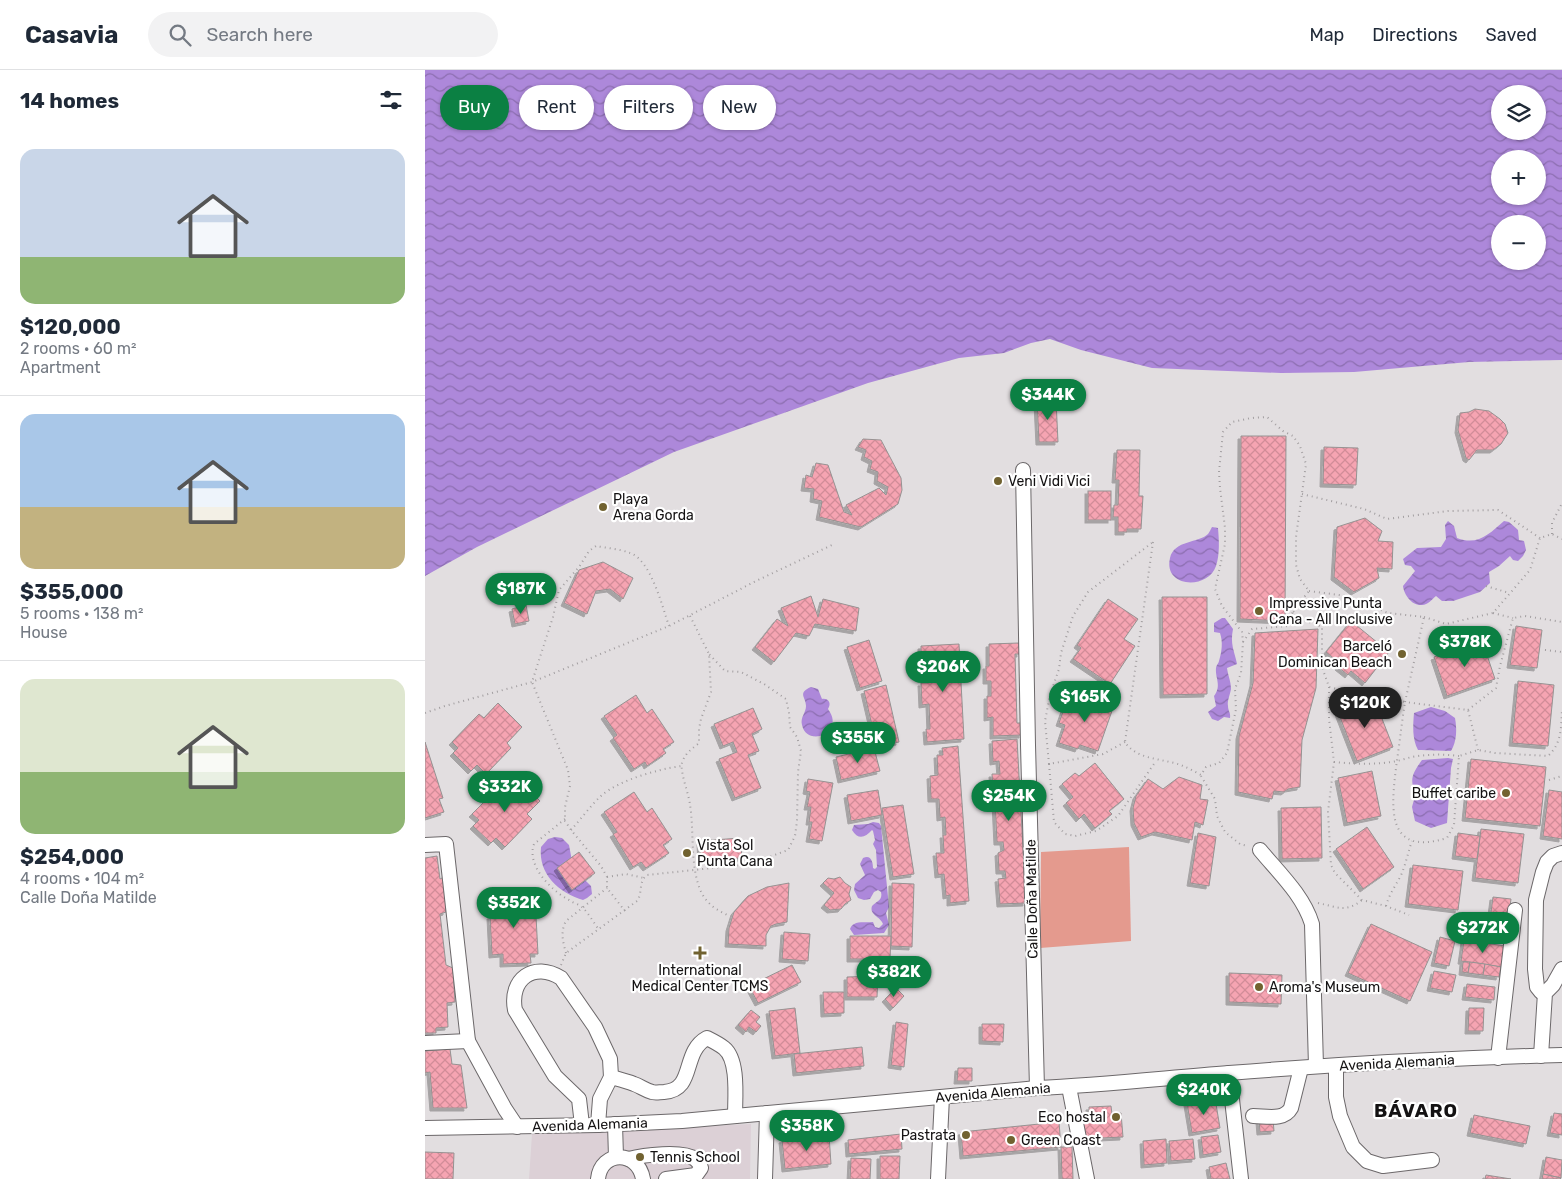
<!DOCTYPE html>
<html lang="en">
<head>
<meta charset="utf-8">
<style>
	body { margin:0; font-family:Rubik,sans-serif; background:#f2f2f3; color:#1f2937; height:100vh; display:flex; flex-direction:column; font-size:19px; white-space:nowrap }
	* { box-sizing:border-box; margin:0 }
	p { font-size:16px; color:#747a83 }
	.icon { flex:none; width:28px; height:28px; fill:none; stroke:currentColor; stroke-width:2; stroke-linecap:round; stroke-linejoin:round }
	.map { position:relative; flex:1; overflow:hidden }
	.details { display:flex; flex-direction:column; background:#fff; width:425px }
	.details>* { flex:none }
	.banner { position:absolute; left:15px; top:15px; width:475px; height:45px; display:flex; gap:10px }
	.controls { position:absolute; left:1066px; top:15px; display:grid; gap:10px }
	.controls a { display:grid; place-items:center; width:55px; height:55px; border-radius:50%; background:#fff; box-shadow:0 1px 4px #0004; font-size:25px }
	.price { position:absolute; translate:-50% -42px; padding:0 11px; border-radius:18px; background:#0b8043; color:#fff; font-size:16px; line-height:32px; filter:drop-shadow(0 1px 2px #0008) }
	.price::after { content:''; position:absolute; left:50%; top:30px; width:15px; height:11px; margin-left:-8px; background:inherit; clip-path:polygon(0 0,100% 0,50% 100%) }
	.price.active { background:#222; color:#fff }
	ul { padding:0; list-style:none }
	li { display:grid; align-content:center; gap:10px; height:265px; padding:0 20px }
	li+li { border-top:1px solid #e0e1e3 }
	li span { display:grid; place-items:center; height:155px; border-radius:15px; color:#555 }
	li>.icon { margin-inline-start:auto }
	span .icon { width:90px; height:90px; fill:#fffc; stroke-width:1 }
	li b { font-size:21px }
	h2 { display:flex; justify-content:space-between; align-items:center; height:60px; padding:0 20px; font-size:21px }
	.tag { padding:0 18px; border-radius:22px; background:#fff; box-shadow:0 1px 4px #0004; font-size:18px; line-height:45px }
	.tag.active { background:#0b8043; color:#fff }
	header { display:flex; align-items:center; gap:30px; box-sizing:border-box; height:70px; padding:0 25px; background:#fff; border-bottom:1px solid #e0e1e3 }
	header strong { font-size:24px }
	nav { display:flex; gap:28px; margin-inline-start:auto; font-size:18px }
	.search { width:350px; height:45px; background:#f2f2f3; display:flex; align-items:center; gap:12px; box-sizing:border-box; padding:0 18px; border-radius:28px; color:#747a83; font-size:19px }
	main { display:flex; flex:1; min-height:0 }
	.map>svg:first-child { display:block }
</style>
</head>
<body>
<header>
<strong>Casavia</strong>
<div class="search"><svg class="icon" aria-label="search" viewBox="0 0 24 24"><circle cx="10" cy="10" r="6"/><path d="M15 15l6 6"/></svg>Search here</div>
<nav><a>Map</a><a>Directions</a><a>Saved</a></nav>
</header>
<main>
<section class="details">
<h2>14 homes<svg class="icon" aria-label="filters" viewBox="0 0 24 24"><path d="M4 7h16M4 17h16"/><circle cx="9" cy="7" r="2"/><circle cx="15" cy="17" r="2"/></svg></h2>
<ul>
<li><span style="background:linear-gradient(#c9d6e8 70%,#8fb573 0)"><svg class="icon" aria-label="home" viewBox="0 0 24 24"><path d="M3 11l9-7 9 7M6 9v11h12V9"/></svg></span><div><b>$120,000</b><p>2 rooms · 60 m²</p><p>Apartment</p></div></li>
<li><span style="background:linear-gradient(#a9c7e8 60%,#c2b280 0)"><svg class="icon" aria-label="home" viewBox="0 0 24 24"><path d="M3 11l9-7 9 7M6 9v11h12V9"/></svg></span><div><b>$355,000</b><p>5 rooms · 138 m²</p><p>House</p></div></li>
<li><span style="background:linear-gradient(#dfe7d0 60%,#8fb573 0)"><svg class="icon" aria-label="home" viewBox="0 0 24 24"><path d="M3 11l9-7 9 7M6 9v11h12V9"/></svg></span><div><b>$254,000</b><p>4 rooms · 104 m²</p><p>Calle Doña Matilde</p></div></li>
</ul>
</section>
<div class="map">
<svg width="1137" height="1109" viewBox="0 0 1137 1109">
	<defs>
		<pattern id="water-waves" width="16" height="10" patternUnits="userSpaceOnUse" patternTransform="scale(1.25)"><rect width="16" height="10" fill="#ad88da"/><path d="M0 5q4-4 8 0t8 0" fill="none" stroke="#8c6eb0"/></pattern>
		<pattern id="building-cross-hatch" width="8" height="8" patternUnits="userSpaceOnUse" patternTransform="scale(1.25)"><rect width="8" height="8" fill="#f6a4b2"/><path d="M0 0l8 8M0 8l8-8" fill="none" stroke="#d28c98"/></pattern>
		<filter id="shadow"><feDropShadow dx="-3" dy="3" stdDeviation="0" flood-color="#0004"/></filter>
	</defs>
	<rect width="100%" height="100%" fill="#e2dee0"/>
	<polygon fill="#dcd0d6" points="326,1054 325,1109 104,1109 107,1064"/>
	<polygon fill="#e49a8e" points="704,777 706,871 615,878 616,782"/>
	<g fill="url(#water-waves)" fill-rule="evenodd">
		<path d="M0,0H1137V290L1044,292L929,302L856,303L727,298L656,280L625,269L606,273L579,283L534,288L443,313L249,382L52,477L0,506ZM1075,24H1112V61H1075ZM1075,89H1112V126H1075ZM1075,154H1112V191H1075Z"/>
		<path d="M1023,451L1029,456L1032,468C1053,476 1064,464 1079,451L1084,452L1093,460L1094,470L1099,471L1101,480L1098,486L1093,491L1088,490L1085,486L1074,496L1064,502L1065,513L1055,522L1028,531H1017L1011,526C1007,529 1003,535 997,535C987,536 979,525 978,516L990,501L986,496L980,495L978,489L992,478L1016,477L1021,469L1020,455Z"/>
		<path d="M787,457L793,458C794,470 795,484 791,496C783,520 738,518 745,488C749,470 774,473 783,464C784,463 786,459 787,457Z"/>
		<path d="M797,548H800L808,559C805,574 809,580 812,594L802,598C803,606 806,611 806,619C805,625 802,631 803,636C803,641 806,643 805,648L799,647L793,651L787,649L783,642L791,636L789,626C797,616 790,608 791,598C791,595 794,593 794,591C797,581 798,572 795,563L789,562V553Z"/>
		<path d="M386,617L393,619L397,629C403,628 407,633 403,639C421,663 382,678 377,655C375,647 381,643 381,636C381,627 372,623 386,617Z"/>
		<path d="M1006,637L1020,641L1030,648C1032,659 1032,671 1026,681L996,680H993C987,669 988,655 989,643Z"/>
		<path d="M1023,688L1028,689L1026,698L1022,753L1006,758L990,751L987,737L991,722C983,710 989,701 997,690Z"/>
		<path d="M448,752L454,753L456,756L464,837L461,843L464,855L459,863L429,865L425,859C428,850 439,853 448,852L450,857L454,858L458,854C455,846 444,845 447,836C452,831 458,830 456,822L453,820L449,822L445,829L439,830L433,828L429,820L430,814L440,805L435,794L438,788C446,784 448,792 448,798L450,799L452,797L451,780L448,774L450,770L448,761L447,760C440,768 433,770 427,760L429,755L443,754Z"/>
		<path d="M130,767L137,768L144,775L147,791L154,804L166,816L167,824L162,828L158,830C134,823 113,804 116,777L123,769Z"/>
	</g>
	<g fill="url(#building-cross-hatch)" stroke="#969292" filter="url(#shadow)">
		<polygon points="631,330 633,372 614,372 612,331"/>
		<polygon points="1050,339 1064,341 1075,349 1080,354 1083,363 1076,374 1068,380 1052,380 1044,390 1041,388 1033,360 1035,343 1044,342"/>
		<polygon points="816,366 861,366 860,551 815,549"/>
		<polygon points="438,369 456,370 476,408 477,420 473,434 436,457 394,447 397,431 388,429 389,419 379,418 381,405 387,407 391,393 403,395 419,442 427,445 421,435 454,418 461,425 463,417 452,411 453,402 445,399 447,391 439,387 441,380 433,377"/>
		<polygon points="899,377 933,378 931,415 898,414"/>
		<polygon points="692,380 715,380 714,426 718,426 716,459 702,459 702,462 693,462 693,447 688,447 689,435 693,435 694,410 690,410"/>
		<rect x="663" y="421" width="23" height="29"/>
		<polygon points="940,448 957,461 953,471 968,472 967,499 952,498 954,508 929,522 909,507 912,457"/>
		<polygon points="178,492 208,508 198,529 185,519 171,521 162,544 139,533 154,500"/>
		<polygon points="386,526 393,547 398,529 434,538 431,561 390,554 384,566 371,563 349,592 330,577 352,549 363,556 356,538"/>
		<polygon points="737,527 782,527 782,624 738,625"/>
		<polygon points="683,529 713,549 699,569 710,576 685,614 648,589 656,578 652,575"/>
		<polygon points="101,535 104,551 90,554 87,539"/>
		<polygon points="926,551 964,582 940,613 926,601 923,605 913,597 915,594 901,582"/>
		<polygon points="1091,556 1117,560 1112,598 1085,595"/>
		<polygon points="893,559 891,618 877,670 875,717 863,719 859,722 849,721 847,729 813,722 814,666 828,613 830,563"/>
		<polygon points="444,570 457,611 435,618 422,577"/>
		<polygon points="1057,570 1070,609 1022,626 1009,587"/>
		<polygon points="594,573 595,584 590,584 592,653 597,653 597,665 568,666 568,647 562,648 562,626 566,626 566,611 561,611 561,596 564,596 564,574"/>
		<polygon points="534,574 539,669 502,672 501,659 505,659 504,634 497,635 496,613 503,613 501,587 496,589 496,576"/>
		<polygon points="1093,611 1129,615 1123,676 1087,673"/>
		<polygon points="461,615 474,672 452,677 439,621"/>
		<polygon points="652,621 668,626 667,630 688,638 673,681 655,675 653,679 634,673 640,655 634,653 640,636 646,638"/>
		<polygon points="211,625 222,643 227,639 249,672 238,679 241,683 222,696 220,692 209,699 188,668 192,665 179,646"/>
		<polygon points="949,628 968,677 932,691 913,642"/>
		<polygon points="73,633 97,657 82,673 86,678 61,704 52,695 46,701 28,683 33,678 27,672 54,644 59,648"/>
		<polygon points="328,638 337,659 327,664 334,681 323,685 336,718 310,728 294,689 312,682 308,672 298,676 289,654"/>
		<polygon points="592,669 601,833 575,834 573,809 581,808 580,801 574,801 573,783 579,780 578,772 572,772 570,731 574,731 573,721 568,721 567,704 575,704 574,691 568,692 567,671"/>
		<polygon points="0,672 18,728 14,729 19,742 0,748"/>
		<polygon points="533,676 544,831 525,833 525,825 521,826 519,804 513,805 511,783 519,783 518,765 521,765 520,747 515,748 514,729 506,729 505,706 513,705 512,685 518,685 517,678"/>
		<polygon points="449,678 455,701 416,710 411,687"/>
		<polygon points="1046,689 1121,697 1115,756 1040,748"/>
		<polygon points="670,693 699,729 684,741 687,744 670,758 659,744 654,749 641,733 648,727 637,714 650,703 654,706"/>
		<polygon points="947,701 956,746 922,753 913,708"/>
		<polygon points="754,707 777,715 775,729 783,730 778,755 770,752 767,770 730,762 716,767 709,753 708,738 711,726 723,709 738,719"/>
		<polygon points="92,708 115,731 102,744 107,749 80,777 71,768 66,773 48,756 54,750 47,744 74,717 79,722"/>
		<polygon points="383,709 408,713 397,771 384,769 387,752 384,752 386,737 382,737 385,722 381,721"/>
		<polygon points="453,720 457,745 426,751 422,725"/>
		<polygon points="1124,720 1137,722 1137,769 1118,766"/>
		<polygon points="209,722 222,742 227,738 247,769 238,775 244,783 221,798 216,792 208,797 188,764 192,762 179,742"/>
		<polygon points="478,735 489,804 468,807 457,738"/>
		<polygon points="896,737 897,788 857,789 856,738"/>
		<polygon points="942,757 969,797 938,819 911,779"/>
		<polygon points="1056,759 1099,764 1093,813 1050,808"/>
		<polygon points="773,763 791,767 784,816 765,813"/>
		<polygon points="1033,763 1055,766 1052,789 1030,786"/>
		<polygon points="315,768 317,788 276,791 275,771"/>
		<polygon points="154,782 170,803 147,820 132,798"/>
		<polygon points="12,786 15,809 19,807 21,842 15,844 21,895 28,898 30,932 22,933 23,957 11,958 11,963 0,963 0,788"/>
		<polygon points="988,795 1038,801 1033,840 983,834"/>
		<polygon points="415,807 420,813 426,817 424,824 426,830 420,834 416,839 405,840 399,835 409,823 398,813 403,808 409,809"/>
		<polygon points="364,813 362,852 351,854 346,856 341,865 341,876 303,874 304,858 309,842 323,826 342,817"/>
		<polygon points="467,813 489,814 487,877 466,876"/>
		<polygon points="104,823 105,846 111,846 113,884 105,884 106,893 78,894 78,884 67,885 65,846 71,845 70,825"/>
		<polygon points="1068,827 1086,829 1081,868 1063,865"/>
		<polygon points="946,854 1007,882 985,931 923,903"/>
		<polygon points="359,862 385,864 383,891 357,889"/>
		<polygon points="425,866 466,866 465,889 425,889"/>
		<polygon points="1015,867 1030,871 1024,896 1009,893"/>
		<polygon points="1039,870 1080,876 1077,897 1036,891"/>
		<polygon points="1038,892 1045,892 1043,903 1037,902"/>
		<polygon points="1045,892 1060,894 1058,905 1043,903"/>
		<polygon points="1060,894 1076,897 1074,907 1058,905"/>
		<polygon points="367,895 376,912 333,933 324,916"/>
		<polygon points="1009,901 1031,905 1027,922 1005,918"/>
		<polygon points="804,903 857,905 856,934 804,932"/>
		<polygon points="453,906 452,927 422,927 422,907"/>
		<polygon points="1042,914 1070,917 1069,930 1040,927"/>
		<polygon points="471,918 479,926 468,938 460,929"/>
		<polygon points="398,922 419,922 419,943 399,944"/>
		<polygon points="370,938 375,983 350,986 344,941"/>
		<polygon points="1044,938 1059,938 1058,961 1043,961"/>
		<polygon points="326,940 335,947 331,952 336,956 331,962 324,957 321,962 313,955"/>
		<polygon points="471,952 483,954 479,997 466,995"/>
		<polygon points="557,954 579,954 578,972 557,971"/>
		<polygon points="437,977 439,996 371,1003 369,984"/>
		<polygon points="25,979 27,994 36,995 42,1038 8,1038 5,1002 0,1003 0,981"/>
		<polygon points="533,998 547,998 547,1011 532,1011"/>
		<polygon points="790,1028 795,1058 767,1063 762,1033"/>
		<polygon points="686,1036 687,1044 696,1043 698,1067 656,1069 654,1044 664,1044 664,1037"/>
		<polygon points="1129,1043 1137,1044 1137,1065 1125,1063"/>
		<polygon points="1049,1045 1105,1056 1101,1074 1045,1063"/>
		<polygon points="848,1049 849,1061 835,1062 834,1050"/>
		<polygon points="634,1052 636,1077 538,1086 536,1062"/>
		<polygon points="476,1064 477,1079 424,1084 423,1070"/>
		<polygon points="404,1065 406,1094 360,1099 357,1070"/>
		<polygon points="793,1065 796,1082 778,1085 776,1067"/>
		<polygon points="741,1069 742,1093 719,1095 718,1071"/>
		<polygon points="768,1069 770,1089 746,1091 744,1071"/>
		<polygon points="636,1077 647,1077 648,1109 637,1109"/>
		<polygon points="0,1082 29,1083 28,1109 0,1109"/>
		<polygon points="455,1086 475,1086 474,1109 455,1109"/>
		<polygon points="1121,1087 1137,1090 1136,1108 1118,1104"/>
		<polygon points="426,1088 446,1089 445,1109 425,1109"/>
		<polygon points="801,1093 805,1109 786,1109 784,1097"/>
		<polygon points="1118,1104 1136,1108 1135,1109 1117,1109"/>
		<polygon points="1061,1105 1086,1109 1060,1109"/>
	</g>
	<g fill="none" stroke-linecap="round" stroke-linejoin="round">
		<defs>
			<g id="minor">
				<polyline points="598,400 603,675 612,1018"/>
				<polyline points="0,775 21,774 43,971 80,1039 92,1057"/>
				<path d="M835,780C854,803 878,825 887,854L891,996"/>
				<polyline points="1120,923 1116,922 1112,917 1110,899 1111,830 1118,802 1122,792 1128,786 1137,783"/>
				<polyline points="0,973 43,971"/>
				<polyline points="1116,986 1120,923 1128,915 1137,899"/>
				<polyline points="1073,988 1090,840"/>
				<polyline points="911,996 911,1027 915,1046 928,1077 942,1091 958,1096 1007,1090"/>
				<polyline points="804,1003 816,1109"/>
				<path d="M186,1007C193,1009 201,1011 209,1014C215,1016 220,1020 227,1022C230,1023 235,1022 239,1022C271,1020 256,982 282,968C288,971 294,974 299,978C314,990 310,1028 310,1046"/>
				<polyline points="644,1017 662,1109"/>
				<path d="M828,1046C841,1046 859,1051 866,1038L876,998"/>
				<polyline points="190,1054 191,1087"/>
				<path d="M157,1055L154,1029L130,1006L90,940C84,909 109,891 136,908L170,957L185,989L186,1007L175,1029L173,1055"/>
				<path d="M0,1058L173,1055L257,1051L612,1018C676,1015 740,1008 804,1003C915,994 1026,988 1137,985"/>
				<path d="M204,1089C218,1085 258,1080 270,1089C273,1091 275,1094 276,1098L271,1105L241,1109"/>
				<path d="M173,1109C176,1080 213,1080 218,1109"/>
				<polyline points="340,1109 342,1043"/>
				<polyline points="513,1109 517,1027"/>
			</g>
		</defs>
		<use href="#minor" stroke="#6c686a" stroke-width="16"/>
		<g stroke="#a29ea0" stroke-width="2" stroke-dasharray="1 4" stroke-linecap="butt">
			<polyline points="877,424 939,439 962,449 1023,441 1073,440 1115,468"/>
			<polyline points="1127,464 1127,453 1137,433"/>
			<path d="M728,472L700,672C712,691 740,688 758,696C764,698 770,702 776,705L781,697L794,693L802,683L811,639L810,619L816,603L818,572L817,562L797,536L790,519L800,474V458L795,418L794,402L798,362L807,352L826,348L842,347L858,361L868,366L875,376L881,394L871,467V495L875,509L884,521L868,541L874,548L897,557V597L904,617C929,623 955,626 980,632C977,651 975,670 972,690C967,732 957,788 1022,768L1029,755L1034,686L1053,680L1070,683L1123,686C1137,673 1136,658 1137,639"/>
			<polyline points="1061,516 1084,523"/>
			<polyline points="884,521 922,526 963,543 999,547 980,632 1043,640 1053,680"/>
			<polyline points="1068,543 1088,548"/>
			<path d="M265,546L284,584L286,622L276,649L274,659V673C267,679 260,683 257,693C255,703 264,724 265,735C270,763 263,811 283,832C288,838 295,841 302,845"/>
			<polyline points="999,547 1021,554 1068,543 1105,500 1115,468 1127,464 1137,469"/>
			<polyline points="818,572 827,559 863,556 868,541"/>
			<polyline points="1120,580 1137,582"/>
			<polyline points="904,617 904,649 909,692 903,742 906,795 910,803 937,830 961,836 984,845"/>
			<polyline points="1043,640 1071,618 1075,596 1088,548 1100,546 1137,552"/>
			<polyline points="0,643 20,636 107,612 244,556 331,511 407,475"/>
			<polyline points="700,672 678,684 624,694 629,752 640,764 650,766 671,761 693,746 731,691"/>
			<path d="M909,692C929,694 952,695 972,691C977,690 982,688 987,687C1003,684 1019,684 1034,686"/>
			<polyline points="624,694 620,651 625,625 634,599 636,583 648,546 663,522 728,472"/>
			<polyline points="776,706 790,729 792,746 800,762 815,774 823,776"/>
			<polyline points="1124,710 1137,706"/>
			<path d="M140,749L109,774C101,796 127,821 144,830C148,833 154,834 158,838C164,844 169,853 174,860"/>
			<path d="M146,760C156,749 166,735 177,725C195,710 233,699 257,696"/>
			<polyline points="182,807 201,804 219,808"/>
			<path d="M893,833C912,837 921,843 937,830"/>
			<path d="M961,836C964,824 972,814 977,803C981,793 983,782 987,771"/>
			<path d="M200,841L182,818V807L176,796L146,760L140,751V737L145,716L143,700L107,612L128,547L134,520L154,497L164,481L171,476C181,478 196,479 205,483C226,490 237,536 244,556"/>
			<path d="M141,883C138,872 135,862 141,851L182,818"/>
			<path d="M136,895L141,883L212,831C218,823 213,812 222,805L325,794L363,780L370,766L372,751L373,702L376,681L372,667L365,657L364,643L361,629L339,614L316,602L300,601L284,584"/>
		</g>
		<use href="#minor" stroke="#fff" stroke-width="14"/>
	</g>
	<g fill="#716230" stroke="#fff" stroke-width="2">
		<circle cx="573" cy="411" r="5"/>
		<circle cx="178" cy="437" r="5"/>
		<circle cx="834" cy="541" r="5"/>
		<circle cx="977" cy="584" r="5"/>
		<circle cx="1081" cy="723" r="5"/>
		<circle cx="262" cy="783" r="5"/>
		<path d="M272.5 875.5h5v5h5v5h-5v5h-5v-5h-5v-5h5z"/>
		<circle cx="834" cy="917" r="5"/>
		<circle cx="691" cy="1047" r="5"/>
		<circle cx="541" cy="1065" r="5"/>
		<circle cx="586" cy="1070" r="5"/>
		<circle cx="215" cy="1087" r="5"/>
	</g>
	<g text-anchor="middle" dominant-baseline="central" stroke-width="4.5" stroke-linejoin="round" paint-order="stroke">
		<g font-size="14" fill="#141213" stroke="#fff" text-anchor="start">
			<text x="583" y="411">Veni Vidi Vici</text>
			<text x="188" y="429">Playa<tspan x="188" dy="16">Arena Gorda</tspan></text>
			<text x="844" y="533">Impressive Punta<tspan x="844" dy="16">Cana - All Inclusive</tspan></text>
			<text x="967" y="576" text-anchor="end">Barceló<tspan x="967" dy="16">Dominican Beach</tspan></text>
			<text x="1071" y="723" text-anchor="end">Buffet caribe</text>
			<text x="272" y="775">Vista Sol<tspan x="272" dy="16">Punta Cana</tspan></text>
			<text x="275" y="900" text-anchor="middle">International<tspan x="275" dy="16">Medical Center TCMS</tspan></text>
			<text x="844" y="917">Aroma's Museum</text>
			<text x="681" y="1047" text-anchor="end">Eco hostal</text>
			<text x="531" y="1065" text-anchor="end">Pastrata</text>
			<text x="596" y="1070">Green Coast</text>
			<text x="225" y="1087">Tennis School</text>
		</g>
		<g font-size="14" fill="#141213" stroke="#fff">
			<text transform="translate(607 829) rotate(-91)">Calle Doña Matilde</text>
			<text transform="translate(972 993) rotate(-3)">Avenida Alemania</text>
			<text transform="translate(568 1023) rotate(-5)">Avenida Alemania</text>
			<text transform="translate(165 1055) rotate(-2)">Avenida Alemania</text>
		</g>
		<g font-size="19" font-weight="bold" letter-spacing="1" fill="#141213" stroke="#fff">
			<text x="991" y="1040">BÁVARO</text>
		</g>
	</g>
</svg>
<div class="controls">
<a><svg class="icon" aria-label="layers" viewBox="0 0 24 24"><path d="M12 4l9 5-9 5-9-5zM3 14l9 5 9-5"/></svg></a>
<a>+</a>
<a>−</a>
</div>
<b class="price" style="left:623px;top:351px">$344K</b>
<b class="price" style="left:96px;top:545px">$187K</b>
<b class="price" style="left:1040px;top:598px">$378K</b>
<b class="price" style="left:518px;top:623px">$206K</b>
<b class="price" style="left:660px;top:653px">$165K</b>
<b class="price active" style="left:940px;top:659px">$120K</b>
<b class="price" style="left:433px;top:694px">$355K</b>
<b class="price" style="left:80px;top:743px">$332K</b>
<b class="price" style="left:584px;top:752px">$254K</b>
<b class="price" style="left:89px;top:859px">$352K</b>
<b class="price" style="left:1058px;top:884px">$272K</b>
<b class="price" style="left:469px;top:928px">$382K</b>
<b class="price" style="left:779px;top:1046px">$240K</b>
<b class="price" style="left:382px;top:1082px">$358K</b>
<div class="banner">
<a class="tag active">Buy</a>
<a class="tag">Rent</a>
<a class="tag">Filters</a>
<a class="tag">New</a>
</div>
</div>
</main>
</body>
</html>
